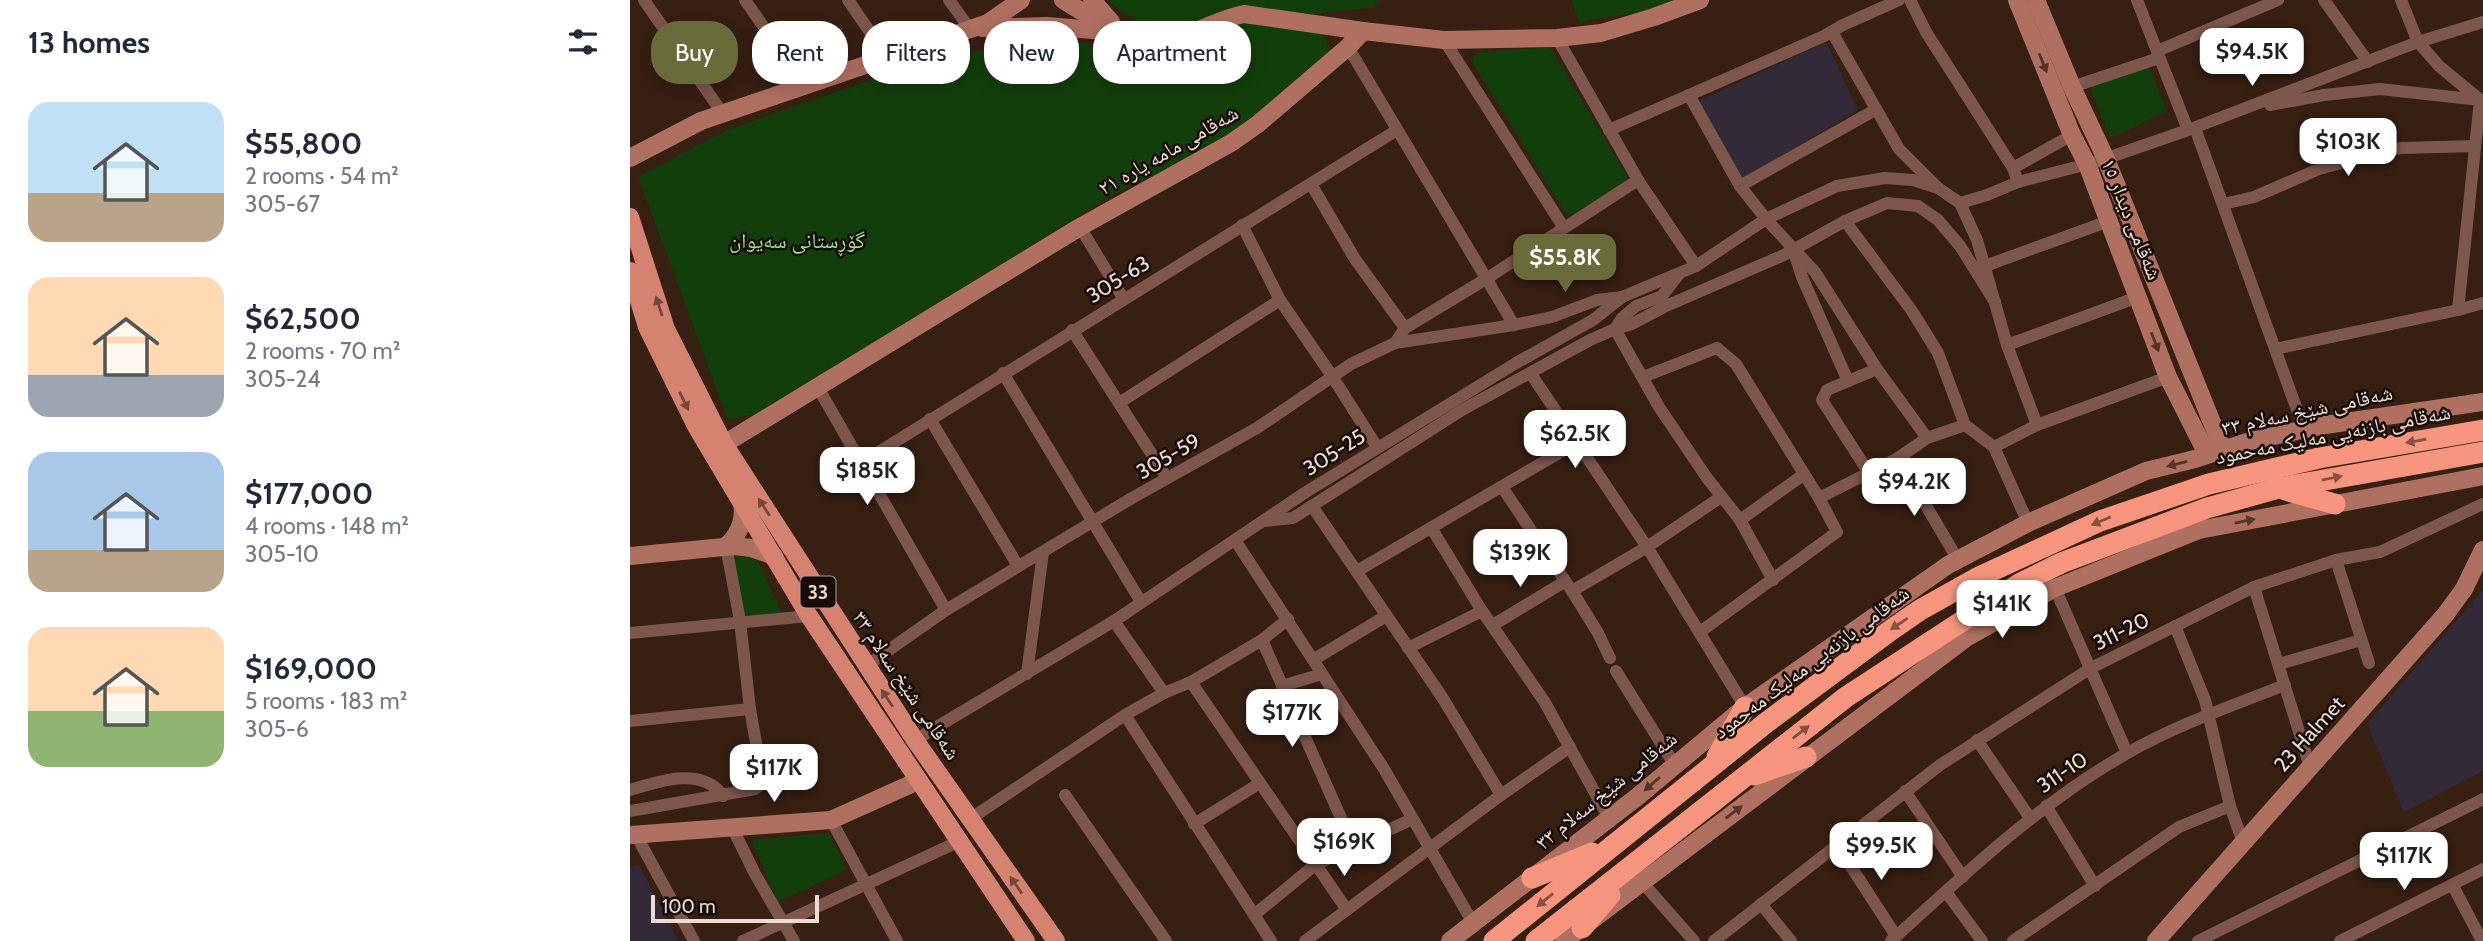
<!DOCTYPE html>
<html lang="en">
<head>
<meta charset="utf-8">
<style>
	body { margin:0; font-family:Cabin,"Noto Naskh Arabic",sans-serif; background:#f2f2f3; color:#1f2937; height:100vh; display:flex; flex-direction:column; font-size:26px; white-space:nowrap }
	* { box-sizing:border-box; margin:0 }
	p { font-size:23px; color:#747a83 }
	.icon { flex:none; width:38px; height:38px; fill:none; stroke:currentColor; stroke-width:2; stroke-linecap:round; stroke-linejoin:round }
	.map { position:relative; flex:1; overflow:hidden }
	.panel { display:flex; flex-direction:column; background:#fff; width:630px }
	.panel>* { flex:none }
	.guide { position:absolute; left:21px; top:21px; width:665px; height:63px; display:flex; gap:14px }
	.scale { position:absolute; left:21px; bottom:18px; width:168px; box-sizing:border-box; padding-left:7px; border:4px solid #eddcd4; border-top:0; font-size:19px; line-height:24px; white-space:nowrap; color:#eddcd4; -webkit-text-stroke:5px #170c07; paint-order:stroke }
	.price { position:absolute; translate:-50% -60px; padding:0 16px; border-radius:14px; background:#fff; color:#222; font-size:23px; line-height:46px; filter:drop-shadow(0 2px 4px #0008) }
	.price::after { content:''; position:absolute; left:50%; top:42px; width:21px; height:16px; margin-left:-10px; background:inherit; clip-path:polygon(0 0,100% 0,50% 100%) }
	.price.on { background:#6a6b3a; color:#fff }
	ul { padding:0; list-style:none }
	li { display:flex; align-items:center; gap:21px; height:175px; padding:0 28px }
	li span { display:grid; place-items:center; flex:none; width:196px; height:140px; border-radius:21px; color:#555 }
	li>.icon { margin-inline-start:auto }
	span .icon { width:84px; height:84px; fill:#fffc; stroke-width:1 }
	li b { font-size:30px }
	h2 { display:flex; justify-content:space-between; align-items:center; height:84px; padding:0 28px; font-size:30px }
	.pill { padding:0 24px; border-radius:28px; background:#fff; box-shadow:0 4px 18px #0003; font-size:24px; line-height:63px }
	.pill.on { background:#6a6b3a; color:#fff }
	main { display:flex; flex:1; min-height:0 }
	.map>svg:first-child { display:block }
</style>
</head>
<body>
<main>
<section class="panel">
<h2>13 homes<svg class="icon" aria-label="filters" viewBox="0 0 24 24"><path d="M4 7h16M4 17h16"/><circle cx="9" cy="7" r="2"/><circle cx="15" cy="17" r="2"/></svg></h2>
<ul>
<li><span style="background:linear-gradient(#bfe0f5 65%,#b9a48a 0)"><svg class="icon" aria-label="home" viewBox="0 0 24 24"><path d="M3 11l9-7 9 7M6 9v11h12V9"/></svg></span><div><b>$55,800</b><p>2 rooms · 54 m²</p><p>305-67</p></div></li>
<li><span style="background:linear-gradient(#ffd9b3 70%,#9aa5b1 0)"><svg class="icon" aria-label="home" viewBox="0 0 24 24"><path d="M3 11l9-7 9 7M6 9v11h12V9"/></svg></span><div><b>$62,500</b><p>2 rooms · 70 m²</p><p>305-24</p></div></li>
<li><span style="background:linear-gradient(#a9c7e8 70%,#b9a48a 0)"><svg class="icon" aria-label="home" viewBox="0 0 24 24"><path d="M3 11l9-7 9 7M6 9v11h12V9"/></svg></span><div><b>$177,000</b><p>4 rooms · 148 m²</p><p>305-10</p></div></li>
<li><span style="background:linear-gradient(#ffd9b3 60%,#8fb573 0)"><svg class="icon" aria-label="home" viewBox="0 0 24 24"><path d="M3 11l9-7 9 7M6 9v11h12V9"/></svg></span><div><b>$169,000</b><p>5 rooms · 183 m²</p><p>305-6</p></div></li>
</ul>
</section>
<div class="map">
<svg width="1853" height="941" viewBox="0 0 1853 941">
	<rect width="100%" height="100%" fill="#371f12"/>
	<g fill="#322939">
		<polygon points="1196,42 1228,110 1110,181 1069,101"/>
		<polygon points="1853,590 1853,771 1774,812 1737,724"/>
		<polygon points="9,865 48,941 0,941 0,867"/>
	</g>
	<g fill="#123e0b">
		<path d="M479,0H750L742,8L540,28C515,26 496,19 479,0Z"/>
		<polygon points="941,0 1049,0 1011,12 949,22"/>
		<polygon points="614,21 690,30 702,52 612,133 483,195 133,412 98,420 8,177 100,129 255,75 316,58 409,37 520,52 587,35"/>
		<polygon points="920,47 996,174 997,181 944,214 938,214 934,211 843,63 843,58 850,52"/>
		<polygon points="1517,62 1537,112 1480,138 1460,88"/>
		<polygon points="102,555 127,559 152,613 113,618"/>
		<polygon points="199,833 217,870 148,902 121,840"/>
	</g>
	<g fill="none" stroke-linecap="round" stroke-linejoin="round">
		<g stroke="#7e564c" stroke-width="12">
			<polyline points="14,0 93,114"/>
			<polyline points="115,0 175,86"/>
			<polyline points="218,0 258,58"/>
			<polyline points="319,0 340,29"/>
			<polyline points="1280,0 1296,32 1383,168 1388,182"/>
			<polyline points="1507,0 1558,130"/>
			<polyline points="1694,0 1738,62"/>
			<polyline points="1771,0 1788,42 1809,66 1849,99"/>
			<polyline points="1202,32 1269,149 1308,188 1330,203"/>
			<polyline points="927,38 1008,180 1066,266"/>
			<polyline points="814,40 934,228"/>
			<polyline points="718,47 884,325"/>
			<polyline points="1527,51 1648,0"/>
			<polyline points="1442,87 1529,58"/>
			<polyline points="1059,95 1110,186 1136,219 1185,272 1247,369 1297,438"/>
			<polyline points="1640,105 1694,95 1750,89 1850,100 1828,310"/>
			<polyline points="1565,128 1674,429"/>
			<polyline points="979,130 1194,36 1213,25 1269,0"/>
			<polyline points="1383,168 1442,135"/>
			<polyline points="681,184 725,259 775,328"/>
			<polyline points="1110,186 1245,110"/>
			<polyline points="1330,203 1357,195 1388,182 1466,162 1558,130 1788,42 1853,22"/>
			<polyline points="1330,203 1347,240 1377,345 1407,425"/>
			<polyline points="1593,204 1624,197 1689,169 1733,157 1771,148 1845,146"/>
			<polyline points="1215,221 1282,311 1308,353 1335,425"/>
			<polyline points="612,225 650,300 702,376 747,447"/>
			<polyline points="450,227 493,298"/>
			<polyline points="1164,252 1172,277 1218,381"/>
			<polyline points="1355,266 1479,221"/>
			<polyline points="442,330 537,478"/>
			<polyline points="765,343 884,325 922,317 967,300 992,297 1066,266 1136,219 1207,186 1255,178 1283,180 1308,188"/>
			<polyline points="1377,345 1508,297"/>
			<polyline points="1645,349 1828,310 1853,303"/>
			<polyline points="373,373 511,602"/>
			<polyline points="901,374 1017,547 1115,707"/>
			<polyline points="1013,377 1087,348 1106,364 1189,498 1207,532 1070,632"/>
			<polyline points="187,386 316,610"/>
			<polyline points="489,403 650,300"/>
			<polyline points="300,419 388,566"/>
			<polyline points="1335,425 1364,447 1398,523"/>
			<polyline points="1364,447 1407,425 1538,377"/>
			<polyline points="1268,458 1328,560"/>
			<polyline points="231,463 767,130"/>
			<polyline points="1239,473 1192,400 1197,390 1247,369"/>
			<polyline points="872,487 942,591 968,633 980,658"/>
			<polyline points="1189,498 1268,458 1297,438 1335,425"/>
			<polyline points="682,506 812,697 871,795"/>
			<polyline points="1110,520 1173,475"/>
			<polyline points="634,521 663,518 832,410 960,340 985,329 992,318 1006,306 1032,296 1049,274"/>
			<polyline points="802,529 852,611 914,701 979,818"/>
			<polyline points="605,540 754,769 843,923"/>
			<polyline points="1706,560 1739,663"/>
			<polyline points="727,571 946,443"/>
			<polyline points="1143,580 1110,520 1077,478 1029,407 985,329 1002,324 1036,306 1154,255 1215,221 1257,203 1288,206 1308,220 1330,246 1365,302"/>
			<polyline points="1624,587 1680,767"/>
			<polyline points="1425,588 1497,753"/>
			<polyline points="942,591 1017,547 1091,497"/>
			<polyline points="484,621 534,693"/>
			<polyline points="863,625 934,582"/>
			<polyline points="1545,626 1575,700 1600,806 1613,842"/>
			<polyline points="0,633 179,616"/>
			<polyline points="632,640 723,845"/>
			<polyline points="778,648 852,611"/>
			<polyline points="683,660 756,616"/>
			<polyline points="1649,664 1731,640"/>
			<polyline points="236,666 316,610 502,498 627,428 721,364 765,343 775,328 856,279 1008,180"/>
			<polyline points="986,671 1044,764"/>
			<polyline points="397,674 413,552"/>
			<polyline points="561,682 717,910"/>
			<polyline points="652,686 692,674"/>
			<polyline points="495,715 641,941"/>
			<polyline points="0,721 120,709"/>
			<polyline points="285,740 484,621 676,492 886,363 963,320 992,297"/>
			<polyline points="1347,740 1400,818"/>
			<path d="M0,790C29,781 73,766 93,796"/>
			<polyline points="1275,791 1333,877"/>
			<polyline points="435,795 536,941"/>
			<polyline points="1416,806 1465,886"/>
			<polyline points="0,811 125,789 129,786 130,766 120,709 110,621 96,546"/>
			<polyline points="340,819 495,715 534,693 561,682 632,640 658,619"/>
			<polyline points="201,820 267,941"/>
			<polyline points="564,824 630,783"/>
			<polyline points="102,827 125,874 164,941"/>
			<polyline points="6,835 64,941"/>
			<polyline points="1207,845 1266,936"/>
			<polyline points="1012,882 1064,941"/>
			<polyline points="1823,886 1852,941"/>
			<polyline points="1316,892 1352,941"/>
			<polyline points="1131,904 1161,941"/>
			<polyline points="624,915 685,865 782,819"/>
			<polyline points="113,941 330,841"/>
			<polyline points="675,941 871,795 940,747"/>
			<polyline points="1084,941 1310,765 1461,668 1624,587 1706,560 1750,552 1853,504"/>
			<path d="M1261,941C1335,874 1407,805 1494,755C1544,726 1601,706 1655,685"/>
			<polyline points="1383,941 1549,827 1600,806"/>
			<polyline points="1568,941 1853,799"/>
			<polyline points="1710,941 1853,869"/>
		</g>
		<g stroke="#af7061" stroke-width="18">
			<path d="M433,0C468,22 509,48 551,36C573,30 592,18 614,14L733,31"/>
			<polyline points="462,0 481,22"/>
			<polyline points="1387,0 1442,135 1457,164 1538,377 1577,454"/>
			<polyline points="1406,0 1442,87 1476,159 1593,450"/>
			<polyline points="352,28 417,26 485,32"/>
			<polyline points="0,158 71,121 358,23 391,0"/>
			<polyline points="94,444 450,227 601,143 628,124 718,47 733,31 814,40 927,38 971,33 1024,17 1070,0"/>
			<path d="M96,546C110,534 115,520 112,502"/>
			<polyline points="0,556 104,546 121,548 144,556"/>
			<polyline points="0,835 201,820 288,781"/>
			<polyline points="820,941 1007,797 1115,707 1318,565 1398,523 1516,471 1565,459 1620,441 1695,425 1853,402"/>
			<polyline points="934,941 1336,638 1425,588 1569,530 1853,476"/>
			<polyline points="1526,941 1815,615 1834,589 1853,550"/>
		</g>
		<g stroke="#d58370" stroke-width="18">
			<polyline points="0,217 36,329 94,444 285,740 426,941"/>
			<polyline points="0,271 17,327 67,428 179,616 396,941"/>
		</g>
		<g stroke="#f8957e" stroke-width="21">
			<polyline points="1655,490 1705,504"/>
			<polyline points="1087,757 1115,707"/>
			<polyline points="1124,775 1176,757"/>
			<polyline points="902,878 962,853"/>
			<polyline points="952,928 980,895"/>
			<polyline points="864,941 1137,722 1261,630 1290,610 1349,577 1470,521 1579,484 1689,458 1853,430"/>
			<polyline points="906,941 1216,697 1389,584 1431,563 1577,508 1649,488 1853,452"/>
		</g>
	</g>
	<defs><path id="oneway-solid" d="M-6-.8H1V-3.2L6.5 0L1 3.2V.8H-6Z" transform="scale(1.75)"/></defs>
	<g fill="#54342b">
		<use href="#oneway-solid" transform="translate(1413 63) rotate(68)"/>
		<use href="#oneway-solid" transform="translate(1525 342) rotate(69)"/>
		<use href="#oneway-solid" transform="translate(1547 464) rotate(166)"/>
		<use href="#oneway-solid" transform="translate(1615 521) rotate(-11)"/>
		<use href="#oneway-solid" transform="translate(1022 784) rotate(139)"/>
		<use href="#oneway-solid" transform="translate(1104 812) rotate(-37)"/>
	</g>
	<g fill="#76483c">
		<use href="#oneway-solid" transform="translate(29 306) rotate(-108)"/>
		<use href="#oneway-solid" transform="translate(54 401) rotate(64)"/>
		<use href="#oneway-solid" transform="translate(134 507) rotate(-123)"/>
		<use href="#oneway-solid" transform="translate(257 698) rotate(-123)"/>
		<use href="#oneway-solid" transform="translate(386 885) rotate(-125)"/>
	</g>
	<g fill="#885042">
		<use href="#oneway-solid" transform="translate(1786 441) rotate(170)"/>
		<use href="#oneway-solid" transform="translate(1702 478) rotate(-11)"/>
		<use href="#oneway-solid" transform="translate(1471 521) rotate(157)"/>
		<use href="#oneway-solid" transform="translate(1269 624) rotate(146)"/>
		<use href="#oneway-solid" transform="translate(1171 732) rotate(-38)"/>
		<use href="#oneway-solid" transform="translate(915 900) rotate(141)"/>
	</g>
	<g text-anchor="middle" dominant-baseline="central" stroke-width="5" stroke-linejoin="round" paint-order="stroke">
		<rect fill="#170c07" stroke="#ad9e96" stroke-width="2" x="170.5" y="576.5" width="35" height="31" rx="5"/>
		<g font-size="19" font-weight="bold" fill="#eddcd4">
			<text x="188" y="592">33</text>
		</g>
		<g font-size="21" fill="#eddcd4" stroke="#170c07">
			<text transform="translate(538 150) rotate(-30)">شەقامی مامە یارە ٢١</text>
			<text transform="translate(1502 219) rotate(68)">شەقامی دیدار ١٥</text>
			<text transform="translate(488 279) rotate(-32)">305-63</text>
			<text transform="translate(1677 410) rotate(-12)">شەقامی شێخ سەلام ٣٣</text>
			<text transform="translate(1703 434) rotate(-11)">شەقامی بازنەیی مەلیک مەحمود</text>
			<text transform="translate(704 452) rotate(-32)">305-25</text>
			<text transform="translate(538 456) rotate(-30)">305-59</text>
			<text transform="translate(1491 631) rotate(-26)">311-20</text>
			<text transform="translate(1181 662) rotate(-37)">شەقامی بازنەیی مەلیک مەحمود</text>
			<text transform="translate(277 685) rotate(56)">شەقامی شێخ سەلام ٣٣</text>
			<text transform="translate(1679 734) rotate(-48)">23 Halmet</text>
			<text transform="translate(1432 772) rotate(-34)">311-10</text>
			<text transform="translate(976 790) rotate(-39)">شەقامی شێخ سەلام ٣٣</text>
		</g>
		<g font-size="21" fill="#95ea88" stroke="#170c07">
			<text x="167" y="240">گۆڕستانی سەیوان</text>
		</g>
	</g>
</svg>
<div class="scale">100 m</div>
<b class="price" style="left:1622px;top:88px">$94.5K</b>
<b class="price" style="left:1718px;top:178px">$103K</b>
<b class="price on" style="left:935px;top:294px">$55.8K</b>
<b class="price" style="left:945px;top:470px">$62.5K</b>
<b class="price" style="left:237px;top:507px">$185K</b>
<b class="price" style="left:1284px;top:518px">$94.2K</b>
<b class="price" style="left:890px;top:589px">$139K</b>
<b class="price" style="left:1372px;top:640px">$141K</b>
<b class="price" style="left:662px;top:749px">$177K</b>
<b class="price" style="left:144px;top:804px">$117K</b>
<b class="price" style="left:714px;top:878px">$169K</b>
<b class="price" style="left:1251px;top:882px">$99.5K</b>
<b class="price" style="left:1774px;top:892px">$117K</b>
<div class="guide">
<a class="pill on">Buy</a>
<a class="pill">Rent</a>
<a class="pill">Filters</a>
<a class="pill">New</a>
<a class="pill">Apartment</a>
</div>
</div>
</main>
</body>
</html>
